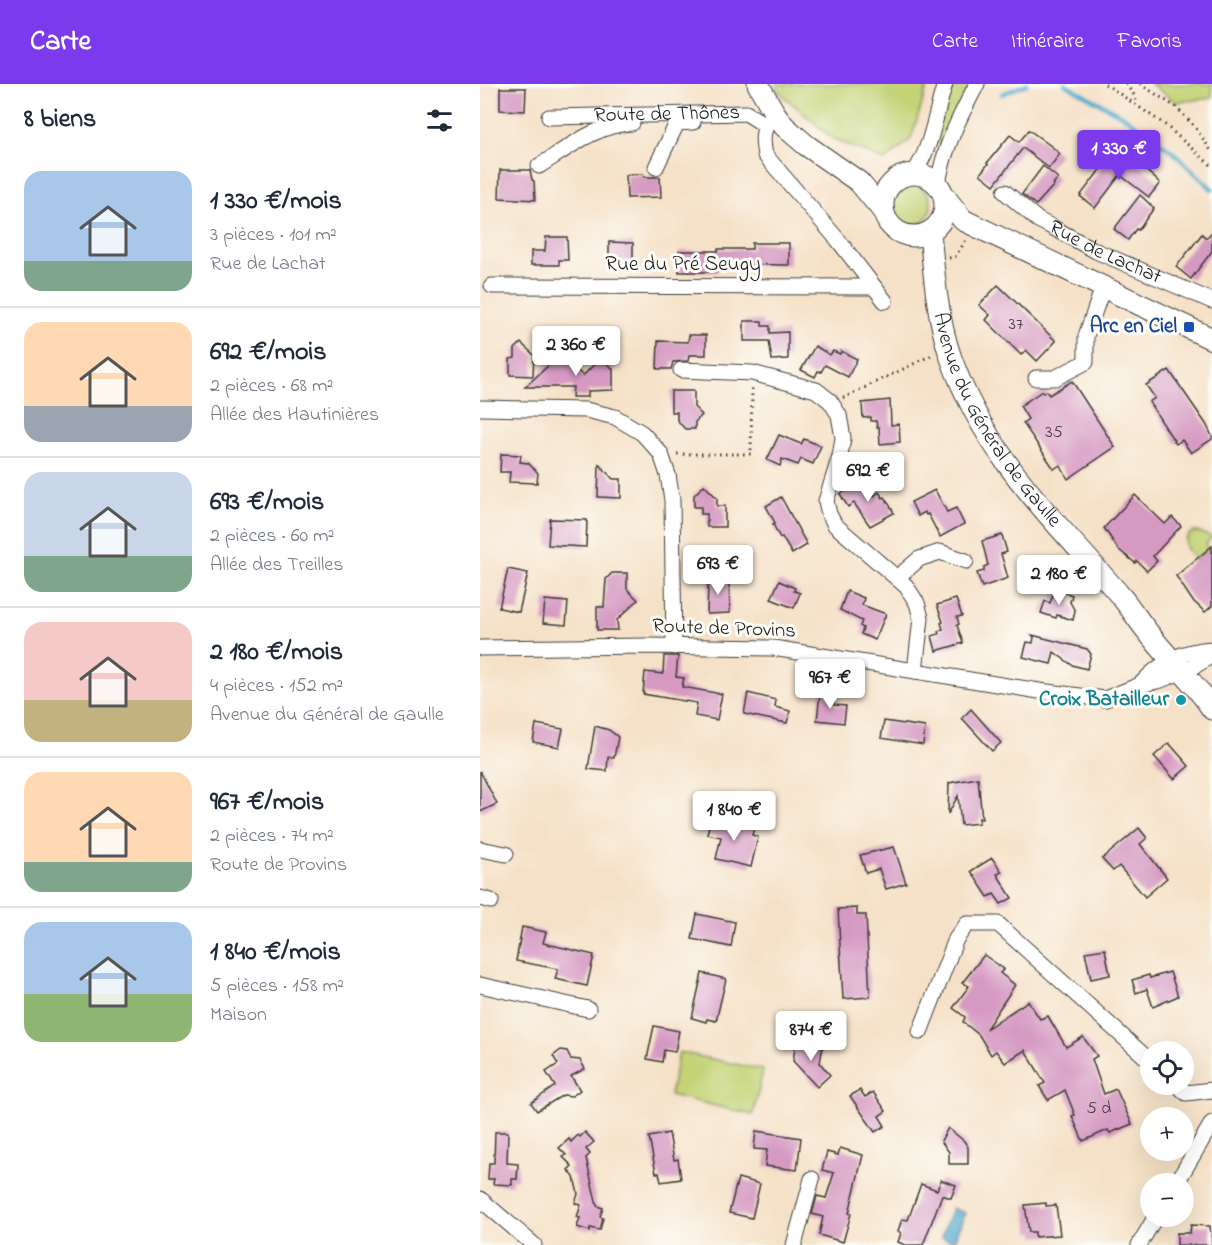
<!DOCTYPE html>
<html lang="fr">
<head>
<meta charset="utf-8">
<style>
	body { margin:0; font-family:"Indie Flower",sans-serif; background:#f2f2f3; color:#1f2937; height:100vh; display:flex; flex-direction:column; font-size:22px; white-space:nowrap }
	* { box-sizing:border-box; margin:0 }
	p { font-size:20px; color:#747a83 }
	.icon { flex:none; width:33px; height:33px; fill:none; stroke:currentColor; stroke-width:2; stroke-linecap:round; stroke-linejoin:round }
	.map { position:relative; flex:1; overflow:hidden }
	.side { display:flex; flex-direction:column; background:#fff; width:480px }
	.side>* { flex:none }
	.controls { position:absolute; left:660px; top:957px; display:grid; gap:12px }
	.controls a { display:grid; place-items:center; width:54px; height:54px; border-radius:50%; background:#fff; box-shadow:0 6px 24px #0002; font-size:30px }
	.price { position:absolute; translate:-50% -51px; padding:0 14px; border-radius:6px; background:#fff; color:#222; font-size:20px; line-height:39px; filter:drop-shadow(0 2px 3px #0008) }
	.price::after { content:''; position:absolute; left:50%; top:36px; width:18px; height:14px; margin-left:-9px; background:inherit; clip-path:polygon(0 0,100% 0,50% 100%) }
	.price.active { background:#7c3aed; color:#fff }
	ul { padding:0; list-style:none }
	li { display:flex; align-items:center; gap:18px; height:150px; padding:0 24px }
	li+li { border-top:2px solid #e0e1e3 }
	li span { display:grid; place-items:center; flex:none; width:168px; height:120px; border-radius:18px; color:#555 }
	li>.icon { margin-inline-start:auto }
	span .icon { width:72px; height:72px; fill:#fffc; stroke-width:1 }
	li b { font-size:26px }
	h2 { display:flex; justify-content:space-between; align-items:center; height:72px; padding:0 24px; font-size:26px }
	header { display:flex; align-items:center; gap:36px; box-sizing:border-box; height:84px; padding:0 30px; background:#7c3aed; color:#fff }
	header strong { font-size:28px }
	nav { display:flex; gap:33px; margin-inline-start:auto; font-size:21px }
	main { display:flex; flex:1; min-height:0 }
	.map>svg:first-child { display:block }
</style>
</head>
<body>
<header>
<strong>Carte</strong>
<nav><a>Carte</a><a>Itinéraire</a><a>Favoris</a></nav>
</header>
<main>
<section class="side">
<h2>8 biens<svg class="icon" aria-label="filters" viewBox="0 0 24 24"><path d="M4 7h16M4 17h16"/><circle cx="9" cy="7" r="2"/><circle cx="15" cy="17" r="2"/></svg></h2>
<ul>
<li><span style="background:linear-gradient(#a9c7e8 75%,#7fa58c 0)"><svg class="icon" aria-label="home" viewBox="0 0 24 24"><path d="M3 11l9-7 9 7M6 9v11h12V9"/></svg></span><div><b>1 330 €/mois</b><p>3 pièces · 101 m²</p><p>Rue de Lachat</p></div></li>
<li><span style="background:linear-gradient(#ffd9b3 70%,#9aa5b1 0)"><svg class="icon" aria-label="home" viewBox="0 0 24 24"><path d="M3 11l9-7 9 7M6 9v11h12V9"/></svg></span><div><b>692 €/mois</b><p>2 pièces · 68 m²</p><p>Allée des Hautinières</p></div></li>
<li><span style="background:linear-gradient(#c9d6e8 70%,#7fa58c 0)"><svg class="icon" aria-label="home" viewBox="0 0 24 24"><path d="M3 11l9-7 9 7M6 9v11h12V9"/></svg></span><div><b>693 €/mois</b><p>2 pièces · 60 m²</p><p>Allée des Treilles</p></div></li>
<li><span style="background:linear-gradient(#f6c9c9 65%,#c2b280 0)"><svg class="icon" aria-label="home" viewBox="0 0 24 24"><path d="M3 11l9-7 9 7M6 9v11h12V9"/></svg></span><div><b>2 180 €/mois</b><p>4 pièces · 152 m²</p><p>Avenue du Général de Gaulle</p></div></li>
<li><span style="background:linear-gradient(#ffd9b3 75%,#7fa58c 0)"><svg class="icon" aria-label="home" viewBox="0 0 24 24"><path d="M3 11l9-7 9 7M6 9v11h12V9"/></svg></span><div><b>967 €/mois</b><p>2 pièces · 74 m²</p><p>Route de Provins</p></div></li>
<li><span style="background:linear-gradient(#a9c7e8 60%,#8fb573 0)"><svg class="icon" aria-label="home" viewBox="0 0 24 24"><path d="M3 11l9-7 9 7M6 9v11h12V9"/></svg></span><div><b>1 840 €/mois</b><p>5 pièces · 158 m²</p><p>Maison</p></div></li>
</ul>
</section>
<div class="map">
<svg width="732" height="1161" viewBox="0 0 732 1161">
	<rect width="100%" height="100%" fill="#fdfcf7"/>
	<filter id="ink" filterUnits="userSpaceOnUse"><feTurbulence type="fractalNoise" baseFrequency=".0167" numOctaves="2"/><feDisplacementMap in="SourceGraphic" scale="12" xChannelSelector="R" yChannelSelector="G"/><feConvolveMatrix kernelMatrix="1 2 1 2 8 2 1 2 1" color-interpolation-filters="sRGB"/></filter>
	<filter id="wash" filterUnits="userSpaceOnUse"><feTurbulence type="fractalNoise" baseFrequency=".008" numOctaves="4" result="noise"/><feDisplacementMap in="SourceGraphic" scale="24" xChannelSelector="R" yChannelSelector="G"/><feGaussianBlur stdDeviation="1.35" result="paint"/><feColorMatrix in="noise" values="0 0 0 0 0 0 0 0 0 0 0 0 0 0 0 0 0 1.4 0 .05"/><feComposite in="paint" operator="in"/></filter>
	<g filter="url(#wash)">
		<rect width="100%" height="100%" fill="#f5e1c7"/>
		<g fill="#c3d376" stroke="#707849" stroke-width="1.5">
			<polygon points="296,0 448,0 431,55 405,77 352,54 299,8"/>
			<polygon points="470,0 491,0 460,60 453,58"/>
			<polygon points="671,0 732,0 732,14 696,18"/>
			<circle cx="431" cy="121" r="20"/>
			<path d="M713,448H719L732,453L726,460L727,466L715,476C707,467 699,456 713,448Z"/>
			<polygon points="199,968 283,986 273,1031 190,1011"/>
		</g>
		<polygon fill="#4ea7cb" stroke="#356274" stroke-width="1.5" points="472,1124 485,1129 474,1158 461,1153"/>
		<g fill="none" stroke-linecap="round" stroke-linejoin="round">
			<g stroke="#4ea7cb" stroke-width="4.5">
				<polyline points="585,0 645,33 693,68 732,105"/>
				<polyline points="522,10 547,0"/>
			</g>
		</g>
		<g id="blocks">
			<g fill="#d599c2">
				<polygon points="20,4 46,4 45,27 20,26"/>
				<polygon points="549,46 571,62 580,70 569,84 543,64 514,101 500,90 508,80 507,79 530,51 539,58"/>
				<polygon points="647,73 658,82 659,80 680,99 669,113 640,91 615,124 600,112 626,78 637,86"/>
				<polygon points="563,82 578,94 573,100 574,101 556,121 542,110"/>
				<polygon points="20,86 50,86 52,96 54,97 55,116 19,114"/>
				<polygon points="163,90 164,93 180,93 181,113 147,114 146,91"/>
				<polygon points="660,111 674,124 658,146 656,145 648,156 634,145"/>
				<polygon points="732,148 732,167 711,195 696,183 722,150 726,154"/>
				<polygon points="66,153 87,153 88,176 79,176 79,181 51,181 51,167 65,167"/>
				<polygon points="129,158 153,159 153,178 129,179"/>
				<polygon points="272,159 309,159 309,181 237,180 237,188 199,188 199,167 238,167 238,165 272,165"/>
				<polygon points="518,201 576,257 557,277 546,266 541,271 506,236 510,231 499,221"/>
				<polygon points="264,237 282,237 282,242 290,242 290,249 308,248 308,275 292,276 289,257 264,257"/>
				<polygon points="209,251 226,251 226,271 209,271 208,277 193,278 191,285 177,285 178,257 208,258"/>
				<polygon points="41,259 54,271 53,292 30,291 30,275 35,274 35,265"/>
				<polygon points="335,262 350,271 353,267 360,270 361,267 377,275 368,293 345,281 341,288 338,287 335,293 321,286"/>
				<polygon points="81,270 103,292 121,273 133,285 133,306 108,307 108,313 92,313 93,303 45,303"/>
				<polygon points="689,286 726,340 732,352 732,355 711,369 702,356 696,360 669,318 675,314 666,301"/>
				<polygon points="592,297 635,363 588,395 580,381 574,385 543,339 548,335 540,322 562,307 563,309 566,307 569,311"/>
				<polygon points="191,307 214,307 214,323 222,331 215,338 215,345 205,345 197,336 197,328 191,328"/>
				<polygon points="410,316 411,341 419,340 420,358 400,360 399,343 397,343 396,337 391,337 391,333 383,334 382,319"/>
				<polygon points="299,351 321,360 324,355 341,362 333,380 321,375 318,381 302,375 300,382 287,376"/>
				<polygon points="21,370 41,371 40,378 48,379 58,389 57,399 29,398 30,388 20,388"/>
				<polygon points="119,380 133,395 141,395 141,414 118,413"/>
				<polygon points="384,396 394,412 399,408 403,414 405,413 414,429 390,442 374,419 368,423 360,410"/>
				<polygon points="224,401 237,414 237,422 245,422 245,443 227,443 227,430 221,430 221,423 214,423 214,411"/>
				<polygon points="455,406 467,428 476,424 484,440 460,453 448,430 446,431 445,428 438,432 431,418"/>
				<polygon points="655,411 685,440 692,433 701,442 673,472 677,477 667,487 657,477 655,479 638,465 624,444"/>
				<polygon points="301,413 327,461 312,470 302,453 300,454 293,440 295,439 286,422"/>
				<polygon points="70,435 107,436 106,463 68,461"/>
				<polygon points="522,451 527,468 521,470 528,494 502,503 497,489 504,487 504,483 508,481 502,457"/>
				<polygon points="732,462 732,522 725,528 712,516 696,492"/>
				<polygon points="28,485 48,489 39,528 19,524"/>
				<polygon points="132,489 147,489 147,505 158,516 137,536 138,546 117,546 117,523 124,523 126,495"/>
				<polygon points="238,489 249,499 250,529 227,530 228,500"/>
				<polygon points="299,497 315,504 314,507 320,509 314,524 291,515"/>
				<polygon points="575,505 592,511 590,518 595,527 593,536 577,531 576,534 561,529 565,517 570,519"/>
				<polygon points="367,507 384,514 382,521 406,530 395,556 381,550 383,544 380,542 382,537 360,526"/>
				<polygon points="476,515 482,532 477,533 479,540 477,541 483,559 456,567 452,552 459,550 458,547 463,545 461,539 463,538 457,521"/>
				<polygon points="65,516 88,518 86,541 63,539"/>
				<polygon points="552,551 607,565 611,570 607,585 592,581 574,568 571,580 543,573 547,558 553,559 554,553"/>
				<polygon points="184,572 198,572 196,593 204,594 202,603 242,610 237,636 215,632 217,619 163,610 165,588 183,590"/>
				<polygon points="268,609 296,616 295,623 310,627 307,639 264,630"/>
				<polygon points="340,610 355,611 354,621 366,622 364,639 337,636"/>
				<polygon points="491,625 521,659 512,667 482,634"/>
				<polygon points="404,637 445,643 443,661 401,654"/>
				<polygon points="56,640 83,645 79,663 53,658"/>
				<polygon points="115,642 129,646 138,653 134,674 128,673 127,687 108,685"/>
				<polygon points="689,659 709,682 694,695 674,672"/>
				<polygon points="0,687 17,720 0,728"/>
				<polygon points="498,694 502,735 499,734 499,739 481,741 478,712 468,730 469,699"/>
				<polygon points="231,735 274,744 272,751 278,753 271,783 236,775 241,753 227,750"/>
				<polygon points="659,744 667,754 660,760 687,794 665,813 639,782 633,787 622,775"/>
				<polygon points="414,763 426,799 406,805 399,785 386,789 380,771"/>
				<polygon points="512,774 522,788 517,790 532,814 521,820 514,810 508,813 491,787"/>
				<polygon points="377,824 377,831 386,831 390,913 363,915 358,825"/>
				<polygon points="217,830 255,838 251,863 212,855"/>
				<polygon points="42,843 66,848 63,859 114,871 107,902 75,895 78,885 36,877"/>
				<polygon points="625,865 630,891 611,895 605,868"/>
				<polygon points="504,871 524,885 520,889 535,901 506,945 548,917 560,935 568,932 586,963 603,953 617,972 612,975 624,1010 636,1005 652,1040 630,1049 628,1046 603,1057 592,1032 595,1031 585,1006 568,1016 559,1002 565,999 545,966 525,979 516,967 511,971 499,951 483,938 485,933 473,924 489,902 482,899"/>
				<polygon points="690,888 698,912 673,923 667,905 656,909 652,896 669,891 670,894"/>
				<polygon points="222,889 246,895 236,937 227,935 226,938 212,934"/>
				<polygon points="174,942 199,947 195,968 184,966 182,978 167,975"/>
				<polygon points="316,957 343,961 340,979 350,991 337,1003 313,977"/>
				<polygon points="81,966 87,967 91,975 100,976 105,985 91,992 100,1006 92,1012 83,1011 57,1027 51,1019 75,1002 66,988 78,980 73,972"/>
				<polygon points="380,1006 385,1013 393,1008 406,1027 399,1032 405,1042 395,1048 370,1012"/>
				<polygon points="468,1044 484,1057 488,1063 488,1080 469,1080 469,1068 461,1057"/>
				<polygon points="276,1047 321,1054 317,1086 285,1082 287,1066 274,1065"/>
				<polygon points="15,1048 28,1048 27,1079 38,1080 37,1095 32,1095 32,1101 13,1100 14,1095 8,1095 9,1079 14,1079"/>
				<polygon points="105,1048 114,1058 106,1065 110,1070 106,1074 117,1122 123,1124 120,1133 123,1134 120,1146 110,1144 110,1147 97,1143 100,1134 97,1133 101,1121 95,1119 98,1110 94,1093 88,1086 92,1082 83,1073 86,1071 79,1064 89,1055 91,1058 98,1051 100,1053"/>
				<polygon points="189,1049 194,1076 198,1075 201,1095 181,1098 179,1089 176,1089 169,1053"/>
				<polygon points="360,1064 383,1071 369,1129 371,1130 363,1158 339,1151 343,1133 332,1130 337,1112 346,1114 354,1089 342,1086 347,1068 358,1071"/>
				<polygon points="258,1094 280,1100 272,1134 249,1129"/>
				<polygon points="461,1096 476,1101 471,1114 462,1111 443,1161 425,1161 418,1158 421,1149 418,1147 422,1135 428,1136 441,1100 457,1106"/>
				<polygon points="566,1119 566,1122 576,1121 580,1151 555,1153 555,1148 549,1148 545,1121"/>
				<polygon points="711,1141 730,1142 732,1161 697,1161 697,1149 710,1149"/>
			</g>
		</g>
	</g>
	<g filter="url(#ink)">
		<use href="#blocks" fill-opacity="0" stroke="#3d3a36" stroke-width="1.5"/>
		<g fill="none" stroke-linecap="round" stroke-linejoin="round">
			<defs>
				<g id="street">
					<path d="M294,28C283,46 281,50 285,71L358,156L405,217"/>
					<path id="s1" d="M69,33L266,29L285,41"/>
					<path d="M59,82C88,64 117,40 152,39"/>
					<polyline points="176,83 197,39 213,38"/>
					<path d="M434,89C452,63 455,30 465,0"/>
					<path d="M458,100C464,63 480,32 497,0"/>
					<path id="s2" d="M525,108L558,136L570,142L616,167L732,217"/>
					<polyline points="12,202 394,203"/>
					<polyline points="201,286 272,289 336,306 350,317 359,331 363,354 360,372 346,417 349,430 355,441 426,502 437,519 441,534 435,587"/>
					<polyline points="556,294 575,294 606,278 606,252 623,203"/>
					<polyline points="0,324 106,326 135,333 162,349 181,370 188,391 192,416 194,563"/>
					<polyline points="417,494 439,475 460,468 486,477"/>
					<polyline points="0,564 169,562 293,564 559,607 625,615 660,601 681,596 713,583 726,575 732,569"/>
					<path d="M660,601C681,578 700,567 732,565"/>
					<polyline points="0,765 26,770"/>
					<polyline points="0,814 11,817"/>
					<polyline points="0,901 108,925"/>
					<polyline points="440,948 476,855 487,840 518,840 670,977"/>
					<polyline points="697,1000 706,1009 732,1006"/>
					<polyline points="696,1100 732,1039"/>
					<polyline points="0,1115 54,1161"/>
					<polyline points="314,1161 332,1095"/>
					<polyline points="659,1161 676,1132"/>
				</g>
				<g id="secondary">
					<polyline points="278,0 294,28 304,42 326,61 379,98 403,127"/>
					<circle cx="434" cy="121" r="31"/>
					<polyline points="465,113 483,136 732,255"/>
					<path id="s3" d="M450,148C454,190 457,234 471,274C506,373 571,432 638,509C650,522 659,538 671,552C690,577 715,598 732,625"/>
				</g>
			</defs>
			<use href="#street" stroke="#3d3a36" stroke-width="17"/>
			<use href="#secondary" stroke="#3d3a36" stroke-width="23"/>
			<g stroke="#3d3a36" stroke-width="3" stroke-dasharray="1.5 4.5" stroke-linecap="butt">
				<polyline points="625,0 684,40 732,82"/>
				<polyline points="646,0 654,11 657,19"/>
				<polyline points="660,0 696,23 715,43 732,68"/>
				<polyline points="469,174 475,173 486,156"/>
				<polyline points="363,314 452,271"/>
				<polyline points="197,370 271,370 272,303"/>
			</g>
			<use href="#street" stroke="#fff" stroke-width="15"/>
			<use href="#secondary" stroke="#fff" stroke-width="21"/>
		</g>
	</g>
	<rect fill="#1a4fb4" stroke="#fdfcf7" stroke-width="2" x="703" y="237" width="12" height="12" rx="3"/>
	<circle fill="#0f9aa8" stroke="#fdfcf7" stroke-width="2" cx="701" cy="616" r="6"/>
	<g text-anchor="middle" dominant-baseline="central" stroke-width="6" stroke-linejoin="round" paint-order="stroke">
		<g font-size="18" fill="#4a3b46">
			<text x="536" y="241">37</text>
			<text x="574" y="349">35</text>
			<text x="619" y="1025">5 d</text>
		</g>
		<g font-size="21" fill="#1c1c1c" stroke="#fdfcf7">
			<text stroke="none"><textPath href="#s1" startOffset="118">Route de Thônes</textPath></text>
			<text stroke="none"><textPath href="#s2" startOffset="118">Rue de Lachat</textPath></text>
			<text x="203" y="181">Rue du Pré Seugy</text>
			<text stroke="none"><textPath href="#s3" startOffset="204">Avenue du Général de Gaulle</textPath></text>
			<text transform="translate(244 545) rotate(2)">Route de Provins</text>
		</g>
		<g font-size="21" font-weight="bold" fill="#164399" stroke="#fdfcf7" text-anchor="end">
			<text x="697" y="243">Arc en Ciel</text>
		</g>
		<g font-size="21" font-weight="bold" fill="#0d838f" stroke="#fdfcf7" text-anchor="end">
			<text x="689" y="616">Croix Batailleur</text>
		</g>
	</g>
</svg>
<div class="controls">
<a><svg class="icon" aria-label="locate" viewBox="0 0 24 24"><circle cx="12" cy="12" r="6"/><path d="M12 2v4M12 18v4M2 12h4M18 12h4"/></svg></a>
<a>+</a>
<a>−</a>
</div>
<b class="price active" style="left:639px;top:97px">1 330 €</b>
<b class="price" style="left:96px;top:293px">2 360 €</b>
<b class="price" style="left:388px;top:419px">692 €</b>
<b class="price" style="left:238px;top:512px">693 €</b>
<b class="price" style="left:579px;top:522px">2 180 €</b>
<b class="price" style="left:350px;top:626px">967 €</b>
<b class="price" style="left:254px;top:758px">1 840 €</b>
<b class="price" style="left:331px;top:978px">874 €</b>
</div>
</main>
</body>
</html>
